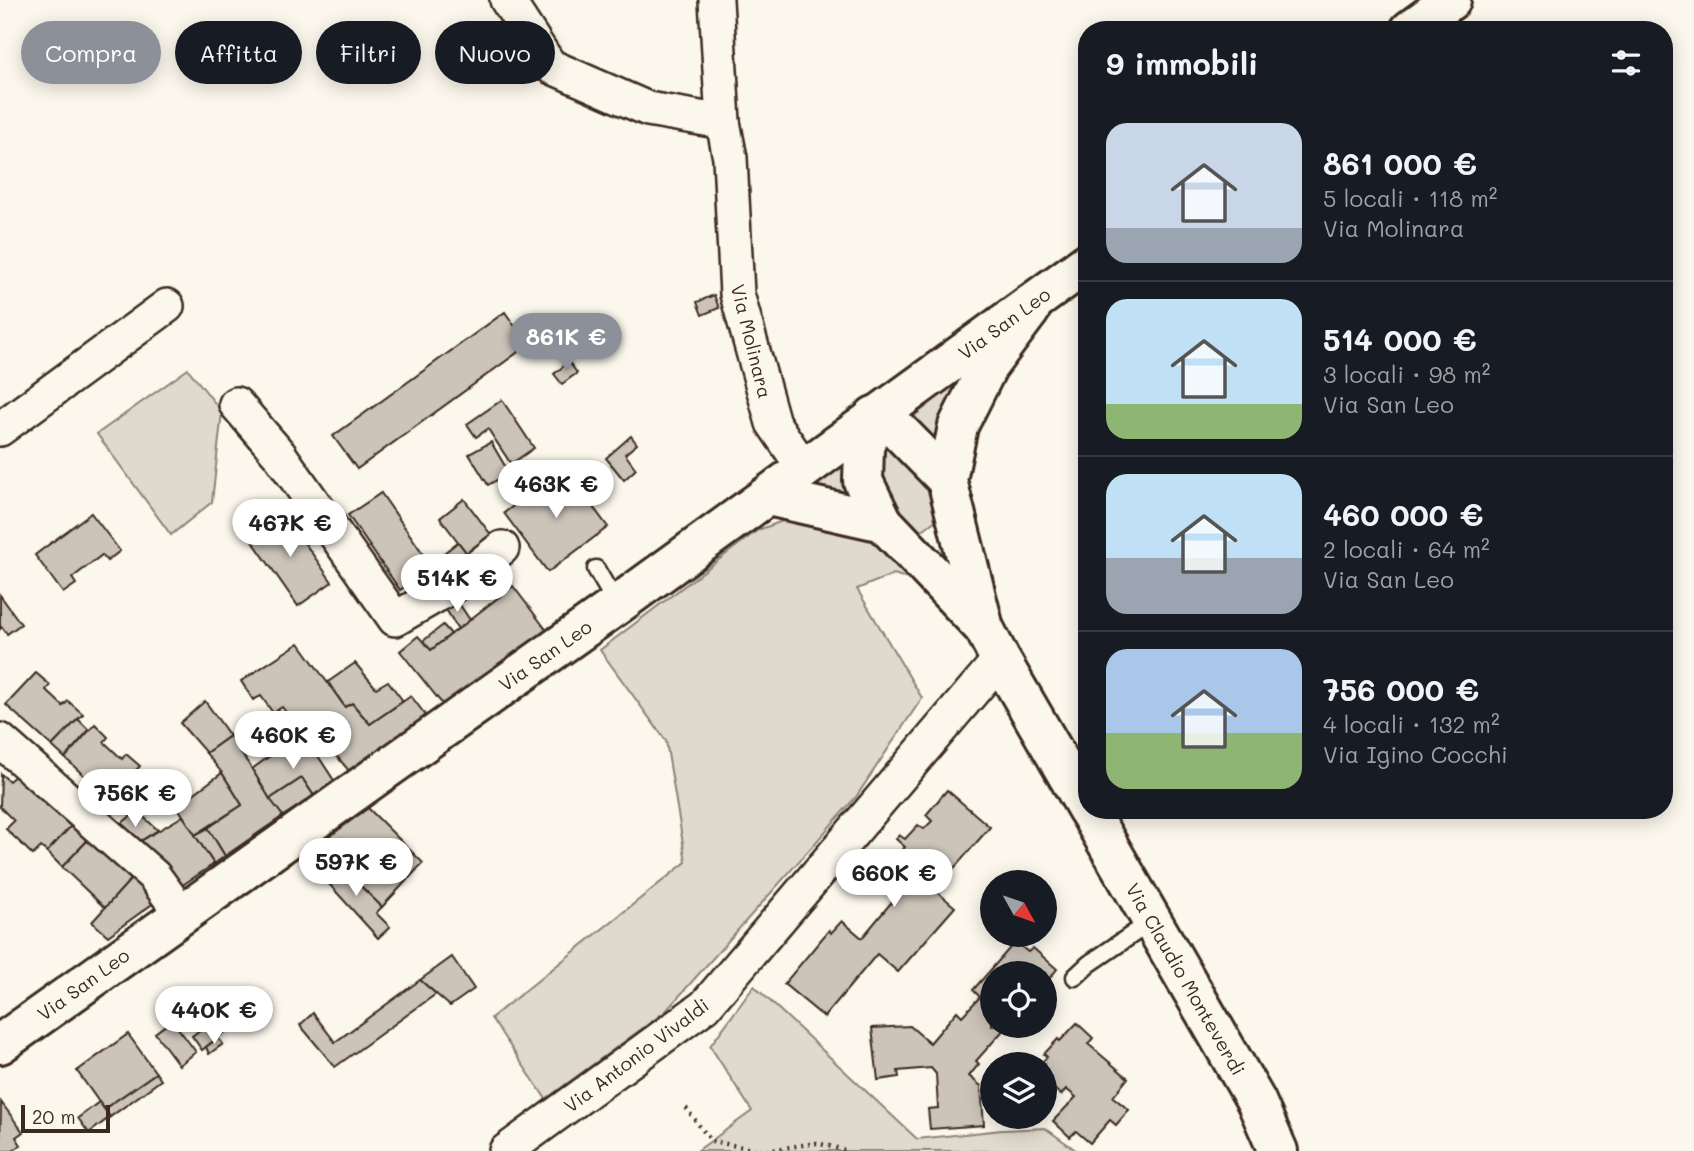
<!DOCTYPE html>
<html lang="it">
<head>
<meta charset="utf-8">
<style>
	body { margin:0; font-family:Mali,sans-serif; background:#242831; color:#f1f3f6; height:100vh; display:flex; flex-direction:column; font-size:26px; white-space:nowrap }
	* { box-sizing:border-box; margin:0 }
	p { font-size:23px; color:#9ea1a6 }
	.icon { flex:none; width:38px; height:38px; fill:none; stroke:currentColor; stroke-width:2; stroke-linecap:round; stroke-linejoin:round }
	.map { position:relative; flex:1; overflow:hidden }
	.sheet { position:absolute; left:1078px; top:21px; width:595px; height:798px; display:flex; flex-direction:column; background:#171b24; border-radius:28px; box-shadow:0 4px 18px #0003 }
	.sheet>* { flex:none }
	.top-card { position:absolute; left:21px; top:21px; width:665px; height:63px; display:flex; gap:14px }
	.needle { width:46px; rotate:130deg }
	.buttons { position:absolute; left:980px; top:870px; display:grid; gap:14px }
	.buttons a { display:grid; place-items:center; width:77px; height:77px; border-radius:50%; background:#171b24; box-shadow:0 4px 18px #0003; font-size:35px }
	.scale { position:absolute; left:21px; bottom:18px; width:89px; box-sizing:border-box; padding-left:7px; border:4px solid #3b2a1e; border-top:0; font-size:19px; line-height:24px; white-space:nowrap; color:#3b2a1e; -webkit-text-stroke:5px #fbf7ec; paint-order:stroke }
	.price { position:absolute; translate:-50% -60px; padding:0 16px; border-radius:24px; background:#fff; color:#222; font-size:23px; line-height:46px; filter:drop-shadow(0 2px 4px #0008) }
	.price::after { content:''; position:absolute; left:50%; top:42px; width:21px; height:16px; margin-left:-10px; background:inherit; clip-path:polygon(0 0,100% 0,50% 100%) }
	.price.on { background:#8c9099; color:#fff }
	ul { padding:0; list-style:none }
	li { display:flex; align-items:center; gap:21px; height:175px; padding:0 28px }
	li+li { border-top:2px solid #363941 }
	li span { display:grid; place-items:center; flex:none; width:196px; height:140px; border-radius:21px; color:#555 }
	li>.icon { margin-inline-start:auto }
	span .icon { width:84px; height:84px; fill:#fffc; stroke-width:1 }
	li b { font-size:30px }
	h2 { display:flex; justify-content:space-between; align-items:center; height:84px; padding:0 28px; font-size:30px }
	.chip { padding:0 24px; border-radius:32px; background:#171b24; box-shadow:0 4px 18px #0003; font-size:24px; line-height:63px }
	.chip.on { background:#8c9099; color:#fff }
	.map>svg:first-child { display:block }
</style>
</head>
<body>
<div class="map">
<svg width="1694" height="1151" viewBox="0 0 1694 1151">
	<rect width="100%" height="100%" fill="#fbf7ec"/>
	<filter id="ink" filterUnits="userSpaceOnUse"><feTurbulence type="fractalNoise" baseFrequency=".0143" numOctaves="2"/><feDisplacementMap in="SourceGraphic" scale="14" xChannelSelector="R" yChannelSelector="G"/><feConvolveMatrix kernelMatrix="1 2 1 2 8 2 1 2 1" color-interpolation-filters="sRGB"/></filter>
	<g filter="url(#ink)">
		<g fill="#dfd9ce" stroke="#8d8276" stroke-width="2">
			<polygon points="188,369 222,412 212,502 171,535 97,434"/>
			<polygon points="968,372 937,441 928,442 912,418"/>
			<path d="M882,447C914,450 941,488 936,520L916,535L884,498L877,457Z"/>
			<polygon points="842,461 860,504 809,487"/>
			<polygon points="799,515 877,539 923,584 894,574 857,589 922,698 856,797 666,1011 546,1099 491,1018 686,862 666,741 600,650 758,530"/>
			<polygon points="754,986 917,1139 1002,1130 1045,1128 1077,1151 697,1151 752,1111 710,1046"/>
		</g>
		<g fill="#ccc4b9" stroke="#3b2a1e" stroke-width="2">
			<polygon points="714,295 719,308 702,315 697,302"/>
			<polygon points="505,312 528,345 357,469 333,436"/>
			<polygon points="569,362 577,373 562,384 554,374"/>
			<polygon points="502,400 534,448 511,464 488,429 476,437 467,424"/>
			<polygon points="631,436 637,444 625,454 636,469 624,480 606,458"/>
			<polygon points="491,442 509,473 488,485 469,454"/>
			<polygon points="564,468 608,527 548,572 504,513"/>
			<polygon points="381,493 433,568 400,590 348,515"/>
			<polygon points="464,499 495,540 472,560 440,518"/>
			<polygon points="283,512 332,582 298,606 249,536"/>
			<polygon points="91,513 120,551 107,561 102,555 72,578 76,584 63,593 35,555"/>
			<polygon points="458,542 472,560 457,571 444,553"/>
			<polygon points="513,586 548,632 448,711 400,651 418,636 431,650"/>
			<polygon points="0,595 21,624 7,634 2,627 0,629"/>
			<polygon points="456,599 470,620 458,629 444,606"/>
			<polygon points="443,625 451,634 431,650 423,641"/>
			<polygon points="299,643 345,707 352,703 370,724 411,696 430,721 354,777 316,731 312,732 289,716 282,707 273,713 261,696 253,700 241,681"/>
			<polygon points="355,663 376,688 388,681 403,701 370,724 352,703 345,707 328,682"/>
			<polygon points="36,673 50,685 46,690 63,706 68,701 83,714 52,746 6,705"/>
			<polygon points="205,701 230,736 206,753 180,723"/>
			<polygon points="78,719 89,730 65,758 52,746"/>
			<polygon points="95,724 108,737 104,742 122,759 126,754 140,766 109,799 65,758"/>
			<polygon points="230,736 283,816 225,856 208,828 242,805 222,773 206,753"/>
			<polygon points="309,742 335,782 314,796 302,778 270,799 252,769 285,745 291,753"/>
			<polygon points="222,773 242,805 195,835 177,806"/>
			<polygon points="1,774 9,781 16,775 71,826 47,852 41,847 33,855 6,829 14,821 0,807"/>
			<polygon points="302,778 314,796 283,816 270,799"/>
			<polygon points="947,790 990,827 935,890 955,907 898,972 877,954 824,1017 784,984 829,930 831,933 842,921 862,938 914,875 895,859 905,847 896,839 899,835 905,839 918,825 924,829 932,821 926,815"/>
			<polygon points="368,808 423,863 382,907 334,860 320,874 303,856"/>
			<polygon points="137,811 158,830 131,847 112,831"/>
			<polygon points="183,816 214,864 172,892 131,847"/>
			<polygon points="71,826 88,840 62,867 47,852"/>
			<polygon points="208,828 225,856 214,864 195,835"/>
			<polygon points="88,840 132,878 105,908 62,867"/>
			<polygon points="334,860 382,907 376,913 390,927 378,938 320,874"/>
			<polygon points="132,878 155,902 108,936 92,922"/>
			<polygon points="1015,942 1028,952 1033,948 1057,969 1045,984 1045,973 992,973 992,1026 1007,1026 976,1061 979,1064 969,1076 981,1086 984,1125 930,1129 928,1109 938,1108 936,1074 931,1068 898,1071 899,1077 878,1080 872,1028 910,1026 930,1043 957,1011 962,1016 980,997 973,990"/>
			<polygon points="452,957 474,989 450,1006 420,980"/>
			<polygon points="420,980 436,994 335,1067 300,1025 313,1013 335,1042"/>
			<polygon points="228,1009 238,1022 202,1050 192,1036"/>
			<polygon points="172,1020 196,1052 179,1065 155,1033"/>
			<polygon points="1077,1023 1093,1038 1088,1044 1128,1078 1113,1097 1129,1110 1116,1125 1110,1120 1090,1143 1076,1131 1070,1137 1053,1121 1076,1097 1066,1089 1061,1095 1045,1081 1045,1064 1040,1064 1047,1057 1044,1054 1058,1039 1060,1041"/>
			<polygon points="128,1034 156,1073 104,1109 77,1071"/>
			<polygon points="218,1038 223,1044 209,1054 206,1047"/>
			<polygon points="156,1073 161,1080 110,1117 104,1109"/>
			<polygon points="1,1102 23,1132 16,1137 21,1145 13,1151 0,1151"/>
			<polygon points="99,1102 110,1117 89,1133 78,1118"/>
		</g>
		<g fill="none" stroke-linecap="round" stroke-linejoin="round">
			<defs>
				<g id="service">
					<polyline points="596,569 617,605"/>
					<polyline points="1075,977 1089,964 1152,921"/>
				</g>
				<g id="minor">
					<polyline points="507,0 550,66 648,109 723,122"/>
					<polyline points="716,0 723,122 730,158 737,294 773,423 803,467"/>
					<polyline points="236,404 279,454 395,619 456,584 502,548"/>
					<polyline points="0,429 167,306"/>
					<polyline points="0,740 154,876 181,913"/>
					<polyline points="506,1151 705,1006 1000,659"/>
				</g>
				<g id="tertiary">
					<polyline points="1030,310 988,366 958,426 947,480 984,628 1000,659 1087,809"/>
					<polyline points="768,496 883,522 981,625"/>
					<polyline points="883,522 863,481 864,448 874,416 896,428 947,480"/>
					<polyline points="1088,810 1256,1101 1278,1151"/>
				</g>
				<g id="primary">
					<polyline points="1410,30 1451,0"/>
					<polyline points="0,1044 617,605 1087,263"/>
				</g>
			</defs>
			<use href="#service" stroke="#3b2a1e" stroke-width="21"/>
			<use href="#minor" stroke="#3b2a1e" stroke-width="38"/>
			<use href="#tertiary" stroke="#3b2a1e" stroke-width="44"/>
			<use href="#primary" stroke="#3b2a1e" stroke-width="44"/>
			<polyline stroke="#3b2a1e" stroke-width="4.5" stroke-dasharray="2 5" stroke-linecap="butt" points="686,1108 711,1141 763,1151 817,1143 848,1151"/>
			<use href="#service" stroke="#fbf7ec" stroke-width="16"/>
			<use href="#minor" stroke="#fbf7ec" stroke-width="33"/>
			<use href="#tertiary" stroke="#fbf7ec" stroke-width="38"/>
			<use href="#primary" stroke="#fbf7ec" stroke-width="38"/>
		</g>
	</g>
	<g text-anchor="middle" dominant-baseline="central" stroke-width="5" stroke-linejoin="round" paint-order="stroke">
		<g font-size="19" fill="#3b2a1e" stroke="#fbf7ec">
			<text transform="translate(1004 323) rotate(-36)">Via San Leo</text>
			<text transform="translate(752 341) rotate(76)">Via Molinara</text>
			<text transform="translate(545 655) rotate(-35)">Via San Leo</text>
			<text transform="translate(1186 979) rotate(60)">Via Claudio Monteverdi</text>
			<text transform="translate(83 984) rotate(-36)">Via San Leo</text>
			<text transform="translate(636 1055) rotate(-37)">Via Antonio Vivaldi</text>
		</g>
	</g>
</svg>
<div class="buttons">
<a><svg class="needle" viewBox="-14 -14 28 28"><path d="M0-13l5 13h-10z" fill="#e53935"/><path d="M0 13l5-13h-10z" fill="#9ea1a6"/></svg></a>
<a><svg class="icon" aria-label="locate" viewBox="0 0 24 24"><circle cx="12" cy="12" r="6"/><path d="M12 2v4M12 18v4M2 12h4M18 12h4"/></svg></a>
<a><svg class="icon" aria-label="layers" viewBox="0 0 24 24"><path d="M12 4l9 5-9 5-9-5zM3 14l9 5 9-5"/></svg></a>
</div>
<div class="scale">20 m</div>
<b class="price on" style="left:566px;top:373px">861K €</b>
<b class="price" style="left:556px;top:520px">463K €</b>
<b class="price" style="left:290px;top:559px">467K €</b>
<b class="price" style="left:457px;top:614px">514K €</b>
<b class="price" style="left:293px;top:771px">460K €</b>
<b class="price" style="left:135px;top:829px">756K €</b>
<b class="price" style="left:356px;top:898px">597K €</b>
<b class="price" style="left:894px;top:909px">660K €</b>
<b class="price" style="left:214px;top:1046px">440K €</b>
<div class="top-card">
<a class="chip on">Compra</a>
<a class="chip">Affitta</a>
<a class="chip">Filtri</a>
<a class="chip">Nuovo</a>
</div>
<section class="sheet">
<h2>9 immobili<svg class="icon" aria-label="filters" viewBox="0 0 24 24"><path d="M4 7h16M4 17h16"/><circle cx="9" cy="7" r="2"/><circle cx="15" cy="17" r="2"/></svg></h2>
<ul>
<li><span style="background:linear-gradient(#c9d6e8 75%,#9aa5b1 0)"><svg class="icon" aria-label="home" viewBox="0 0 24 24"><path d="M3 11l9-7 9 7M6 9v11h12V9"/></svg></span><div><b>861 000 €</b><p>5 locali · 118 m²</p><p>Via Molinara</p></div></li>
<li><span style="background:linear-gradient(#bfe0f5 75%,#8fb573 0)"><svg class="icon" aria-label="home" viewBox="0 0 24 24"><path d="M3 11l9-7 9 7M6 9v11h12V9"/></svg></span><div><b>514 000 €</b><p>3 locali · 98 m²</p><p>Via San Leo</p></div></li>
<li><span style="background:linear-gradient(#bfe0f5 60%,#9aa5b1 0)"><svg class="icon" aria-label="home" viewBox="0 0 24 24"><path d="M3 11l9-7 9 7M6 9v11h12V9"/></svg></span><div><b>460 000 €</b><p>2 locali · 64 m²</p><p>Via San Leo</p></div></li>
<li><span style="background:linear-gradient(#a9c7e8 60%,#8fb573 0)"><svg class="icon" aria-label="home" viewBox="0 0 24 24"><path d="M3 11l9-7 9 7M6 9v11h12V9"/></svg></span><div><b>756 000 €</b><p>4 locali · 132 m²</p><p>Via Igino Cocchi</p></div></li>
</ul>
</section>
</div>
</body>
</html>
